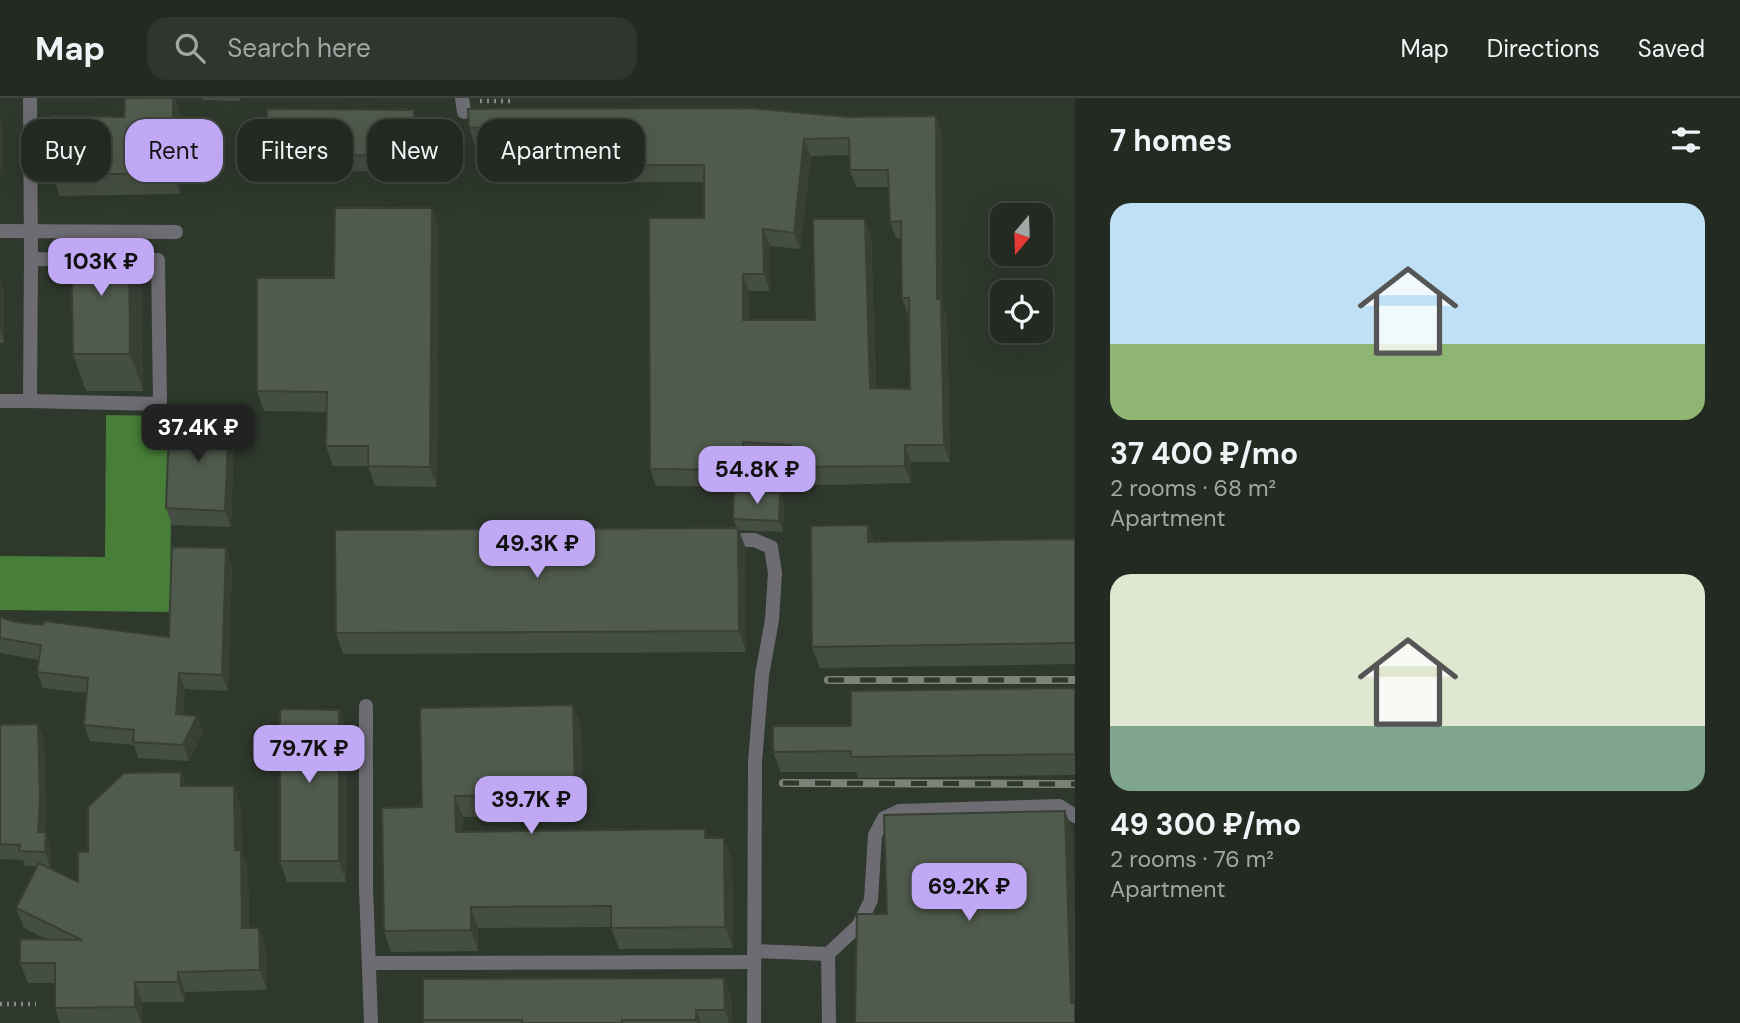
<!DOCTYPE html>
<html lang="en">
<head>
<meta charset="utf-8">
<style>
	body { margin:0; font-family:"DM Sans",sans-serif; background:#2e362e; color:#f1f3f6; height:100vh; display:flex; flex-direction:column; font-size:26px; white-space:nowrap }
	* { box-sizing:border-box; margin:0 }
	p { font-size:23px; color:#a2a7a5 }
	.icon { flex:none; width:38px; height:38px; fill:none; stroke:currentColor; stroke-width:2; stroke-linecap:round; stroke-linejoin:round }
	.map { position:relative; flex:1; overflow:hidden }
	.sheet { display:flex; flex-direction:column; background:#222a21; width:665px }
	.sheet>* { flex:none }
	.banner { position:absolute; left:21px; top:21px; width:665px; height:63px; display:flex; gap:14px }
	.needle { width:46px; rotate:199deg }
	.controls { position:absolute; left:990px; top:105px; display:grid; gap:14px }
	.controls a { display:grid; place-items:center; width:63px; height:63px; border-radius:14px; background:#222a21; box-shadow:0 7px 28px #0002,0 0 0 2px #3f463f; font-size:35px }
	.price { position:absolute; translate:-50% -60px; padding:0 16px; border-radius:14px; background:#c0a8f4; color:#111; font-size:23px; line-height:46px; filter:drop-shadow(0 2px 4px #0008) }
	.price::after { content:''; position:absolute; left:50%; top:42px; width:21px; height:16px; margin-left:-10px; background:inherit; clip-path:polygon(0 0,100% 0,50% 100%) }
	.price.current { background:#222; color:#fff }
	ul { padding:0; list-style:none }
	li { display:grid; align-content:center; gap:14px; height:371px; padding:0 35px }
	li span { display:grid; place-items:center; height:217px; border-radius:21px; color:#555 }
	li>.icon { margin-inline-start:auto }
	span .icon { width:126px; height:126px; fill:#fffc; stroke-width:1 }
	li b { font-size:30px }
	h2 { display:flex; justify-content:space-between; align-items:center; height:84px; padding:0 35px; font-size:30px }
	.chip { padding:0 24px; border-radius:21px; background:#222a21; box-shadow:0 7px 28px #0002,0 0 0 2px #3f463f; font-size:24px; line-height:63px }
	.chip.current { background:#c0a8f4; color:#111 }
	header { display:flex; align-items:center; gap:42px; box-sizing:border-box; height:98px; padding:0 35px; background:#222a21; border-bottom:2px solid #3f463f }
	header strong { font-size:33px }
	nav { display:flex; gap:38px; margin-inline-start:auto; font-size:24px }
	.search { width:490px; height:63px; background:#2e362e; display:flex; align-items:center; gap:18px; box-sizing:border-box; padding:0 24px; border-radius:21px; color:#a2a7a5; font-size:26px }
	main { display:flex; flex:1; min-height:0 }
	.map>svg:first-child { display:block }
</style>
</head>
<body>
<header>
<strong>Map</strong>
<div class="search"><svg class="icon" aria-label="search" viewBox="0 0 24 24"><circle cx="10" cy="10" r="6"/><path d="M15 15l6 6"/></svg>Search here</div>
<nav><a>Map</a><a>Directions</a><a>Saved</a></nav>
</header>
<main>
<div class="map">
<svg width="1075" height="925" viewBox="0 0 1075 925">
	<rect width="100%" height="100%" fill="#2e382c"/>
	<polygon fill="#477e38" points="106,317 172,318 170,514 0,512 0,458 105,459"/>
	<g fill="none" stroke-linecap="round" stroke-linejoin="round">
		<g stroke="#828a81" stroke-width="4.5" stroke-dasharray="2 5" stroke-linecap="butt">
			<polyline points="480,3 510,3 509,0"/>
			<polyline points="0,906 36,906"/>
		</g>
		<g stroke="#6d6c73" stroke-width="14">
			<polyline points="30,0 31,161 88,162"/>
			<polyline points="462,0 464,14"/>
			<polyline points="0,133 176,134"/>
			<polyline points="31,161 30,303 160,306 158,162 116,162"/>
			<polyline points="0,303 30,303"/>
			<polyline points="726,442 754,442 771,449 775,475 772,522 762,577 755,664 754,925"/>
			<polyline points="366,608 366,789 371,925"/>
			<polyline points="754,853 828,856 829,925"/>
			<polyline points="828,856 859,827 871,802 875,737 884,720 899,713 1059,708 1075,718"/>
			<polyline points="369,865 754,864"/>
		</g>
		<defs>
			<g id="rail">
				<polyline points="828,582 1075,582"/>
				<polyline points="783,685 1075,686"/>
			</g>
		</defs>
		<use href="#rail" stroke="#7b8379" stroke-width="8"/>
		<use href="#rail" stroke="#2e382c" stroke-width="5" stroke-dasharray="16" stroke-linecap="butt"/>
	</g>
	<g fill="#454e42" fill-rule="evenodd">
		<polygon points="125,0 174,0 181,19 180,96 60,98 52,77 124,19"/>
		<polygon points="202,0 240,0 240,3 203,2"/>
		<polygon points="420,28 419,73 293,74 290,66 272,66 266,50"/>
		<path d="M469,30L942,34L943,207L947,218L950,364H911V385L825,387L797,386L791,369V363L749,361V389L656,388L650,371L704,120V84H491L485,67V46L475,47ZM850,57V72L856,89H888L890,124L896,140H901L902,200L908,217L910,291L876,290L871,138L815,222H749V193H770V148L800,151L811,58Z"/>
		<polygon points="432,110 439,130 437,389 375,388 368,368 333,368 326,348 326,314 264,313 257,293 334,180"/>
		<polygon points="0,181 4,192 4,245 0,245"/>
		<polygon points="142,181 143,293 86,293 73,256"/>
		<polygon points="234,333 231,429 172,427 166,410"/>
		<polygon points="780,395 784,406 783,434 739,432 746,451 746,554 343,556 336,535 737,430 733,421"/>
		<polygon points="868,427 874,444 1075,441 1075,566 820,570 812,549"/>
		<polygon points="232,466 228,593 185,591 183,617 197,618 203,634 189,663 138,660 134,647 90,643 84,627 87,595 43,590 37,574 39,562 0,555 0,519 15,524 43,527 169,539"/>
		<polygon points="1075,590 1075,677 858,680 856,674 781,674 773,654 851,628"/>
		<polygon points="573,607 581,628 583,717 463,719 463,734 708,740 732,761 733,850 619,851 611,829 478,830 478,853 391,854 384,833 422,709"/>
		<polygon points="339,612 347,633 346,784 287,784 280,763"/>
		<polygon points="0,627 44,642 46,714 45,734 51,749 50,769 48,769 78,784 88,754 181,674 186,688 241,708 242,756 248,772 249,830 259,830 266,849 267,892 185,894 185,904 142,904 142,925 60,925 55,910 55,885 28,885 20,865 48,842 24,830 16,810 37,768 25,768 23,762 0,761"/>
		<polygon points="724,880 732,901 732,925 424,925 423,922"/>
	</g>
	<g fill="#384036">
		<polygon points="173,0 181,19 180,96 173,75"/>
		<polygon points="414,12 420,28 419,73 413,57"/>
		<polygon points="936,18 942,34 943,207 947,218 950,364 944,347 937,201"/>
		<polygon points="0,22 2,28 3,81 0,73"/>
		<polygon points="804,41 811,58 800,151 794,135"/>
		<polygon points="432,110 439,130 437,389 430,369"/>
		<polygon points="865,121 871,138 876,307 870,290"/>
		<polygon points="763,131 770,148 770,193 764,176"/>
		<polygon points="129,145 142,181 143,293 130,256"/>
		<polygon points="743,176 749,193 749,239 743,222"/>
		<polygon points="0,181 4,192 4,245 0,233"/>
		<polygon points="229,317 234,333 231,429 225,413"/>
		<polygon points="743,344 749,361 749,389 743,372"/>
		<polygon points="905,347 911,364 911,385 905,368"/>
		<polygon points="780,395 784,406 783,434 779,423"/>
		<polygon points="868,427 876,448 868,444"/>
		<polygon points="738,430 746,451 746,554 739,533"/>
		<polygon points="226,450 232,466 228,593 222,577"/>
		<polygon points="179,575 185,591 182,632 176,616"/>
		<polygon points="573,607 581,628 583,717 575,696"/>
		<polygon points="339,612 347,633 346,784 339,763"/>
		<polygon points="197,618 203,634 189,663 183,647"/>
		<polygon points="38,626 44,642 46,714 44,749 38,734"/>
		<polygon points="181,674 188,694 181,688"/>
		<polygon points="234,688 241,708 242,756 248,772 249,850 242,830 235,752"/>
		<polygon points="455,698 463,719 463,755 456,734"/>
		<polygon points="1065,713 1073,733 1075,812 1075,917 1071,905"/>
		<polygon points="46,734 51,749 50,769 45,754"/>
		<polygon points="724,740 732,761 733,850 725,829"/>
		<polygon points="471,809 478,830 478,853 471,832"/>
		<polygon points="259,830 266,849 267,892 260,872"/>
		<polygon points="178,874 185,894 185,904 178,884"/>
		<polygon points="724,880 732,901 732,925 729,925 725,912"/>
		<polygon points="135,884 142,904 142,925 141,925 135,909"/>
		<polygon points="696,912 701,925 698,925 696,922"/>
	</g>
	<g fill="#505b4d" stroke="#384036" stroke-width="2" fill-rule="evenodd">
		<polygon points="125,0 173,0 173,75 52,77 52,18 124,19"/>
		<path d="M748,10L848,19L936,18L937,201H941L944,347H905V368L791,369V347L743,344V372L650,371L649,120H704V67H485V29L469,30L468,11ZM849,40L850,72H888L890,124L901,123L902,200H909L910,291L870,290L865,121H813L815,222H743V176H764L763,131L794,135L804,41Z"/>
		<polygon points="267,11 414,12 413,57 287,58 287,50 266,50"/>
		<polygon points="335,110 432,110 430,369 368,368 368,348 326,348 327,294 257,293 257,180 334,180"/>
		<polygon points="71,145 129,145 130,256 73,256"/>
		<polygon points="186,315 229,317 225,413 166,410 169,332 185,332"/>
		<polygon points="734,394 780,395 779,423 733,421"/>
		<polygon points="868,427 868,444 1075,441 1075,545 812,549 811,428"/>
		<polygon points="738,430 739,533 336,535 335,432"/>
		<polygon points="172,449 226,450 222,577 179,575 176,616 197,618 183,647 133,644 134,632 84,627 88,580 37,574 41,547 0,540 0,519 15,524 43,527 44,523 169,539"/>
		<polygon points="1075,590 1075,656 851,659 851,653 773,654 773,628 851,628 851,593"/>
		<polygon points="573,607 575,696 455,698 456,734 705,731 705,740 724,740 725,829 611,830 611,808 471,809 471,832 384,833 382,710 422,709 420,610"/>
		<polygon points="280,611 339,612 339,763 280,763"/>
		<polygon points="38,626 40,699 38,734 46,734 45,754 19,753 20,747 0,746 0,627"/>
		<polygon points="181,674 181,688 234,688 235,752 241,752 242,830 259,830 260,872 178,874 178,884 135,884 135,909 55,910 55,865 20,865 20,841 82,842 16,810 39,765 78,784 78,754 88,754 88,709 124,675"/>
		<polygon points="1065,713 1071,905 1075,905 1075,925 855,925 857,816 887,816 884,717"/>
		<polygon points="724,880 725,912 696,912 696,922 622,922 622,925 522,925 522,922 423,922 423,881"/>
	</g>
</svg>
<div class="controls">
<a><svg class="needle" viewBox="-14 -14 28 28"><path d="M0-13l5 13h-10z" fill="#e53935"/><path d="M0 13l5-13h-10z" fill="#a2a7a5"/></svg></a>
<a><svg class="icon" aria-label="locate" viewBox="0 0 24 24"><circle cx="12" cy="12" r="6"/><path d="M12 2v4M12 18v4M2 12h4M18 12h4"/></svg></a>
</div>
<b class="price" style="left:101px;top:200px">103K ₽</b>
<b class="price current" style="left:198px;top:366px">37.4K ₽</b>
<b class="price" style="left:757px;top:408px">54.8K ₽</b>
<b class="price" style="left:537px;top:482px">49.3K ₽</b>
<b class="price" style="left:309px;top:687px">79.7K ₽</b>
<b class="price" style="left:531px;top:738px">39.7K ₽</b>
<b class="price" style="left:969px;top:825px">69.2K ₽</b>
<div class="banner">
<a class="chip">Buy</a>
<a class="chip current">Rent</a>
<a class="chip">Filters</a>
<a class="chip">New</a>
<a class="chip">Apartment</a>
</div>
</div>
<section class="sheet">
<h2>7 homes<svg class="icon" aria-label="filters" viewBox="0 0 24 24"><path d="M4 7h16M4 17h16"/><circle cx="9" cy="7" r="2"/><circle cx="15" cy="17" r="2"/></svg></h2>
<ul>
<li><span style="background:linear-gradient(#bfe0f5 65%,#8fb573 0)"><svg class="icon" aria-label="home" viewBox="0 0 24 24"><path d="M3 11l9-7 9 7M6 9v11h12V9"/></svg></span><div><b>37 400 ₽/mo</b><p>2 rooms · 68 m²</p><p>Apartment</p></div></li>
<li><span style="background:linear-gradient(#dfe7d0 70%,#7fa58c 0)"><svg class="icon" aria-label="home" viewBox="0 0 24 24"><path d="M3 11l9-7 9 7M6 9v11h12V9"/></svg></span><div><b>49 300 ₽/mo</b><p>2 rooms · 76 m²</p><p>Apartment</p></div></li>
</ul>
</section>
</main>
</body>
</html>
